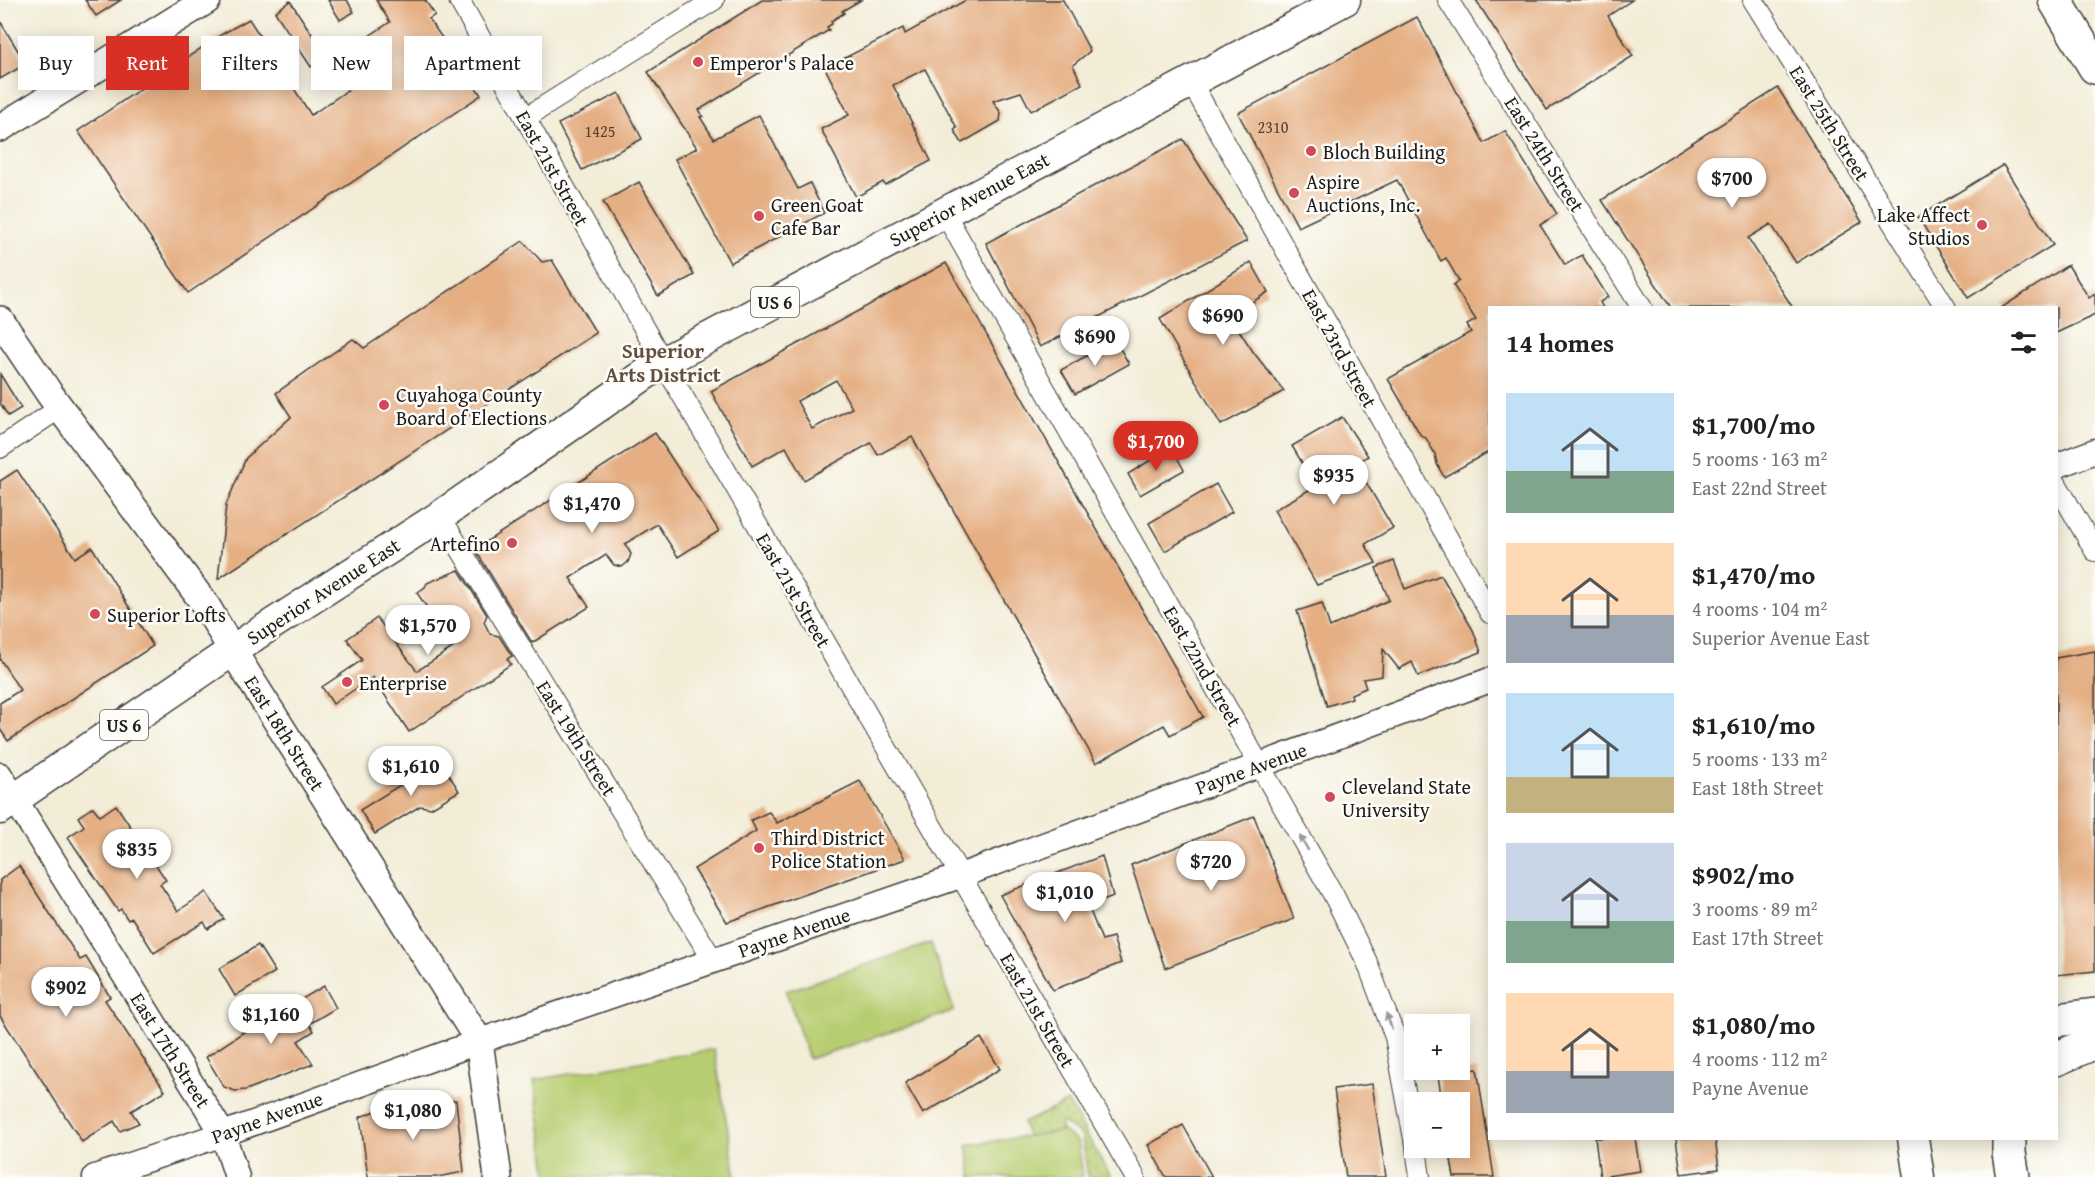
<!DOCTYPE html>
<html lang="en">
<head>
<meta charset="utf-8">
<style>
	body { margin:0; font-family:"Gentium Book Plus",serif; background:#f6f6f6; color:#222; height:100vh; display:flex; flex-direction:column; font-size:22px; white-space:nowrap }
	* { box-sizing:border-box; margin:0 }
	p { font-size:20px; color:#767676 }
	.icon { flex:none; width:33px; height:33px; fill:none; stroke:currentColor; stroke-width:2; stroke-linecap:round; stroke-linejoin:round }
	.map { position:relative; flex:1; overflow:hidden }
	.details { position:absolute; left:1488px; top:306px; width:570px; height:834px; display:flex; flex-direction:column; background:#fff; border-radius:0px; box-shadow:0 3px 15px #0003 }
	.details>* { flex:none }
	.hud { position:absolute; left:18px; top:36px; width:570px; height:54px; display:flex; gap:12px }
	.controls { position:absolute; left:1404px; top:1014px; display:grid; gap:12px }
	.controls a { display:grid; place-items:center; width:66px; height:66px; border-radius:0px; background:#fff; box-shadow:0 3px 15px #0003; font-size:30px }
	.price { position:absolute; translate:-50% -51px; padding:0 14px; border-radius:21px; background:#fff; color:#222; font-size:20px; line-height:39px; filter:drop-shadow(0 2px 3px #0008) }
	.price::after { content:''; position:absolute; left:50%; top:36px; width:18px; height:14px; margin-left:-9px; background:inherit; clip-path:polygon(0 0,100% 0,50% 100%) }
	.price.on { background:#d93025; color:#fff }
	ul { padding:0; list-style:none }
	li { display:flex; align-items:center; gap:18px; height:150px; padding:0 18px }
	li span { display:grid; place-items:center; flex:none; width:168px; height:120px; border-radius:0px; color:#555 }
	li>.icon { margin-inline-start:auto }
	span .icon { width:72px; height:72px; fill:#fffc; stroke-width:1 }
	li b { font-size:26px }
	h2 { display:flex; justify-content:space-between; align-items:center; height:72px; padding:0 18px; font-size:26px }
	.chip { padding:0 21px; border-radius:0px; background:#fff; box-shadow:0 3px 15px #0003; font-size:21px; line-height:54px }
	.chip.on { background:#d93025; color:#fff }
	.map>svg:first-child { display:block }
</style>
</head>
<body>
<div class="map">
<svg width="2095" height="1177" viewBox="0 0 2095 1177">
	<defs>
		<pattern id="grass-dots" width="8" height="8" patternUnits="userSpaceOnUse" patternTransform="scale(1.5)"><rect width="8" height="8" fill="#b7cd71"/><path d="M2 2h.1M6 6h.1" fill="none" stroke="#9daf61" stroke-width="1.8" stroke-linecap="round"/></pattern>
	</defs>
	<rect width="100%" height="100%" fill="#fdfcf7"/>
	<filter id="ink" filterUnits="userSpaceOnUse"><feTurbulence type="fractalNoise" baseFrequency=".0167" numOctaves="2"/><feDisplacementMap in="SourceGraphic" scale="12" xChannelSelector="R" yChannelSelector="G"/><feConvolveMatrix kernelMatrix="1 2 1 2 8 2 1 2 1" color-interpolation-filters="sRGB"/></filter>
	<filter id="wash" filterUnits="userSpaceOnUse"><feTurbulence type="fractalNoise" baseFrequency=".008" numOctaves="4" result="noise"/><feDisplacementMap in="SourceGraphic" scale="24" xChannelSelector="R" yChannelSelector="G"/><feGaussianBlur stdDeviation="1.35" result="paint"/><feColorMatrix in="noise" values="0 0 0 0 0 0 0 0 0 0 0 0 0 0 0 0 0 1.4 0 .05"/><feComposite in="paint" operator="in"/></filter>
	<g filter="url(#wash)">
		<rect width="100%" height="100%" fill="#f3edd8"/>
		<polygon fill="url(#grass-dots)" stroke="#6a7446" stroke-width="1.5" points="1068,1102 1111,1177 1088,1177 1082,1136 1062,1122 1060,1126 1063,1131 1027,1136 1023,1123"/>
		<g fill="#b7cd71" stroke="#6a7446" stroke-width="1.5">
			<polygon points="931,943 954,1011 809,1059 786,991"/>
			<polygon points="714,1049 736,1177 548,1177 534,1080"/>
			<polygon points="1063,1131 1078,1142 1083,1177 972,1177 967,1145"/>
		</g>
		<g id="blocks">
			<g fill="#e5af83" fill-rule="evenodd">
				<polygon points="85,0 121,0 96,16"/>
				<polygon points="328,0 347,0 354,12 340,20"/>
				<polygon points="376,0 425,0 435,15 429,19 481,95 188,293 78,131 224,33 249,19 311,115 370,75 351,48 390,22"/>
				<polygon points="762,0 861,0 842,11 844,13 831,21 832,24 827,27 829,30 699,110 703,116 700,117 714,139 759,115 798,189 810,183 824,213 730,263 675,159 697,148 648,72"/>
				<polygon points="966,0 1063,0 1090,51 1073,65 1082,84 1031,111 1021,92 993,101 1001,113 1000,121 962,143 954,130 957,128 925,69 893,85 931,161 885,185 883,182 856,197 821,129 849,115 825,68 903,28 905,34"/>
				<polygon points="1476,0 1632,0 1608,16 1633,56 1547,110"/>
				<polygon points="290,1 327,57 311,67 275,12"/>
				<polygon points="1417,17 1484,143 1505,131 1557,214 1540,225 1565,265 1582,255 1608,297 1600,302 1603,308 1490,308 1490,451 1444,477 1437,464 1435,454 1426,438 1421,436 1388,379 1471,332 1467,325 1476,320 1453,285 1459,281 1446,258 1441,261 1397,180 1298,227 1238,113"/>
				<polygon points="0,21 26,64 0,79"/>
				<polygon points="1778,88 1862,222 1796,263 1771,224 1748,238 1793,308 1671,308 1602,200"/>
				<polygon points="619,93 642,139 582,170 558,124"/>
				<polygon points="1183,139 1247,241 1040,347 986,243"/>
				<polygon points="2003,165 2053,245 1968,298 1918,217"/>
				<polygon points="639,182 694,275 658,296 603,202"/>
				<polygon points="523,241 542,262 552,260 596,333 218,579 226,505 246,458 291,417 276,393 353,339 364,348"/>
				<polygon points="1251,262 1268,292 1237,312 1240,322 1235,324 1254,353 1284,391 1221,425 1160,319"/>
				<path d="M946,263L1203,717L1170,735L1164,725L1096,763L912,437L878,455L871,443L804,480L786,447L752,466L711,391ZM836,380L852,408L812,429L797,401Z"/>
				<polygon points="2068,265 2089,298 2095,294 2095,315 2056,333 2056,308 2001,308"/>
				<polygon points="1115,340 1129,364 1075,394 1061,370"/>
				<polygon points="0,374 21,408 8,416 0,403"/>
				<polygon points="1342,417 1368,456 1355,464 1393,528 1365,544 1376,563 1317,585 1274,510 1316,486 1292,446"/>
				<polygon points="655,433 719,531 678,557 657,524 625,544 631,554 628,562 622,567 614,565 606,555 570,578 589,607 532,643 475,549"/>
				<polygon points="1173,450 1184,470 1140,495 1128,474 1159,455 1160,457"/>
				<polygon points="17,470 75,558 92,547 153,646 8,741 0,729 0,703 20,690 0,659 0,481"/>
				<polygon points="1216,484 1232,512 1165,551 1149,523"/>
				<polygon points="1394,561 1405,589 1441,575 1473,630 1481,652 1418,676 1412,662 1399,669 1383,649 1382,676 1363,679 1366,688 1351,694 1352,698 1327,706 1297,611 1322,603 1330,627 1389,600 1376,568"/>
				<polygon points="459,570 487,615 484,622 490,634 499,636 512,656 507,659 511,664 409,732 373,677 333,704 322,687 362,660 347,639 377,618 417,671 454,647 417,593 425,587 427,583"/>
				<polygon points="2095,651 2095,971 2056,975 2056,658"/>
				<polygon points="440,760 459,791 431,808 420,806 375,834 360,810"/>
				<polygon points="860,781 905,859 727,922 694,869 756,831 751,820 769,812 777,823"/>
				<polygon points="116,805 166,880 160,884 178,911 206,892 224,919 208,929 204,922 154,953 132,918 128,920 121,909 118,911 68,837 84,826 78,817 93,807 100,816"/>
				<polygon points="1254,816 1294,919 1165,968 1131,865"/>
				<polygon points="1102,856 1113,896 1088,906 1102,940 1113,937 1121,963 1053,990 1000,895"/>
				<polygon points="19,866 80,960 86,957 110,997 105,1000 165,1091 131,1111 139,1123 120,1131 114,1121 82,1142 0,1016 0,880"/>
				<polygon points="258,945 275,972 235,996 219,969"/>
				<polygon points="324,986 336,1008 309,1024 314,1031 298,1041 313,1064 246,1090 235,1091 224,1087 206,1057 292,1000 297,1002"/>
				<polygon points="981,1038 1000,1069 923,1114 905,1083"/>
				<polygon points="1477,1069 1494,1177 1454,1177 1449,1148 1460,1148 1460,1102 1442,1102 1438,1075"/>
				<polygon points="1372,1084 1386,1177 1346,1177 1334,1089"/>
				<polygon points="456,1100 464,1172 437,1177 368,1177 360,1117 381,1109"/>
				<polygon points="1183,1125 1212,1177 1166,1177 1148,1145"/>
				<polygon points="1595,1138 1635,1138 1640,1171 1600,1177"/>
				<polygon points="1676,1138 1715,1138 1719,1169 1681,1174"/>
			</g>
		</g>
	</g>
	<g filter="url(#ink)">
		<use href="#blocks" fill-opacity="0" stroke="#3c3b38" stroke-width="1.5"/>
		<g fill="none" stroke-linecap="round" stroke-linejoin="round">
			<defs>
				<g id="minor">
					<polyline points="459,0 663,362 1135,1177"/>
					<polyline points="1448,0 1642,308"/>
					<polyline points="1753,0 1946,308"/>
					<polyline points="1191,82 1490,613"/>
					<polyline points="525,118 714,0"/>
					<polyline points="944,212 1333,894 1367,962 1395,1037 1414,1139"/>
					<polyline points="0,448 60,408"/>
					<polyline points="2056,483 2095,551"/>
					<polyline points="440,516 713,960"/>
					<polyline points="1416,1148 1420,1177"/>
				</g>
				<g id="tertiary">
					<polyline points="2056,466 2095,451"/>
					<polyline points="0,775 223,1134 237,1177"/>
					<polyline points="95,1177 223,1134 497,1035 960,876 1490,680"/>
				</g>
				<g id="secondary">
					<polyline points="0,128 207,0"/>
					<polyline points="0,320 49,393 207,607 232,650 479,1041 498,1177"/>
				</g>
				<g id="primary">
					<polyline points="0,809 254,636 440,516 663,362 1345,0"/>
					<polyline points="1913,1138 1919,1177"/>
				</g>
				<g id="motorway">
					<polyline points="2055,0 2095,67"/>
					<polyline points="2056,1020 2095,1015"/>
					<polyline points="2056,1059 2095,1042"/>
					<polyline points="2009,1138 2009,1153 2013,1177"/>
				</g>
			</defs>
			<use href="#minor" stroke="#3c3b38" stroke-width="22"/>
			<use href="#tertiary" stroke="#3c3b38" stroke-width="27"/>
			<use href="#secondary" stroke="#3c3b38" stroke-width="30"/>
			<use href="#primary" stroke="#3c3b38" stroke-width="33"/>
			<use href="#motorway" stroke="#3c3b38" stroke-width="36"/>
			<use href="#minor" stroke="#fff" stroke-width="20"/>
			<use href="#tertiary" stroke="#fff" stroke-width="24"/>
			<use href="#secondary" stroke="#fff" stroke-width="27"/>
			<use href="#primary" stroke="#fff" stroke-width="30"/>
			<use href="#motorway" stroke="#fff" stroke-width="33"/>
		</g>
		<defs><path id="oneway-solid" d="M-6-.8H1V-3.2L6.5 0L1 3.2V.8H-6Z" transform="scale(1.5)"/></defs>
		<g fill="#999">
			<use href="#oneway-solid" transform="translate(1304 843) rotate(-120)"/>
			<use href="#oneway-solid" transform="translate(1389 1021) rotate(-110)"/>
		</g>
	</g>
	<g fill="#d1495b" stroke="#fdfcf7" stroke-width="2">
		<circle cx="698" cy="62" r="6"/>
		<circle cx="1311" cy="151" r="6"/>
		<circle cx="1294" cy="193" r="6"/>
		<circle cx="759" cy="216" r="6"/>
		<circle cx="1982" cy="225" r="6"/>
		<circle cx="384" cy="405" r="6"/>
		<circle cx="512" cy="543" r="6"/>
		<circle cx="95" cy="614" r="6"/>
		<circle cx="347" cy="682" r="6"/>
		<circle cx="1330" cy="797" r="6"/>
		<circle cx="759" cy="848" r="6"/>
	</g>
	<g text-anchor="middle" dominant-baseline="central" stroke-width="5" stroke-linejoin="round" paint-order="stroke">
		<g font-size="16" fill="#4e4136">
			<text x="1273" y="127">2310</text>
			<text x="600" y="131">1425</text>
		</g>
		<g fill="#fdfcf7" stroke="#605f5e" stroke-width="1.5">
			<rect x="751" y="287" width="48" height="30" rx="4.5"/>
			<rect x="100" y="710" width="48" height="30" rx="4.5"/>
		</g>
		<g font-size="18" font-weight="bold" fill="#1c1c1c">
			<text x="775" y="302">US 6</text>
			<text x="124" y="725">US 6</text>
		</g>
		<g font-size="20" fill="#1c1c1c" stroke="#fdfcf7" text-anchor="start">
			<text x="710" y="62">Emperor's Palace</text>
			<text x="1323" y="151">Bloch Building</text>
			<text x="1306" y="181">Aspire<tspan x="1306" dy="23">Auctions, Inc.</tspan></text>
			<text x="771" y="204">Green Goat<tspan x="771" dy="23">Cafe Bar</tspan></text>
			<text x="1970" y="214" text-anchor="end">Lake Affect<tspan x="1970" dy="23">Studios</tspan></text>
			<text x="396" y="394">Cuyahoga County<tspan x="396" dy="23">Board of Elections</tspan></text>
			<text x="500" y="543" text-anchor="end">Artefino</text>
			<text x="107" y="614">Superior Lofts</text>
			<text x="359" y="682">Enterprise</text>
			<text x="1342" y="786">Cleveland State<tspan x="1342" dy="23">University</tspan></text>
			<text x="771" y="837">Third District<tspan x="771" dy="23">Police Station</tspan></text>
		</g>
		<g font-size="20" fill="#1c1c1c" stroke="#fdfcf7">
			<text transform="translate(1830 123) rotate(58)">East 25th Street</text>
			<text transform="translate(1545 154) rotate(58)">East 24th Street</text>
			<text transform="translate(553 168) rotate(61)">East 21st Street</text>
			<text transform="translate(969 199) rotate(-28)">Superior Avenue East</text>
			<text transform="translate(1340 348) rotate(61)">East 23rd Street</text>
			<text transform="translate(794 590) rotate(60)">East 21st Street</text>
			<text transform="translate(323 591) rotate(-33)">Superior Avenue East</text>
			<text transform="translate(1203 666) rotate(60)">East 22nd Street</text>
			<text transform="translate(285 733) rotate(58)">East 18th Street</text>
			<text transform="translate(577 738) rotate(58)">East 19th Street</text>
			<text transform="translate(1251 768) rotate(-20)">Payne Avenue</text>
			<text transform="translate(794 932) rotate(-19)">Payne Avenue</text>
			<text transform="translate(1038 1010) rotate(60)">East 21st Street</text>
			<text transform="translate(171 1050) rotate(58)">East 17th Street</text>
			<text transform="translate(267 1117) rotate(-20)">Payne Avenue</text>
		</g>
		<g font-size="21" font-weight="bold" fill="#624f40" stroke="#fdfcf7">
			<text x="663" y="350">Superior<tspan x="663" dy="24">Arts District</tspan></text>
		</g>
	</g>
</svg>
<div class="controls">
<a>+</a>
<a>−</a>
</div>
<b class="price" style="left:1732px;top:209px">$700</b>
<b class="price" style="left:1223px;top:346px">$690</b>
<b class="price" style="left:1095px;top:367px">$690</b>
<b class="price on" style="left:1156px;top:472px">$1,700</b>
<b class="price" style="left:1334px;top:506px">$935</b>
<b class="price" style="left:592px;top:534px">$1,470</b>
<b class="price" style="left:428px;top:656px">$1,570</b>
<b class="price" style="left:411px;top:797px">$1,610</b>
<b class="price" style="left:137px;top:880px">$835</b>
<b class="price" style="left:1211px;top:892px">$720</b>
<b class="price" style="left:1065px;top:923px">$1,010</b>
<b class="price" style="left:66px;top:1018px">$902</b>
<b class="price" style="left:271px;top:1045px">$1,160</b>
<b class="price" style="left:413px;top:1141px">$1,080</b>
<div class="hud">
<a class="chip">Buy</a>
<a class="chip on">Rent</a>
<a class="chip">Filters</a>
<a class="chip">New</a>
<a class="chip">Apartment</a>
</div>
<section class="details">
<h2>14 homes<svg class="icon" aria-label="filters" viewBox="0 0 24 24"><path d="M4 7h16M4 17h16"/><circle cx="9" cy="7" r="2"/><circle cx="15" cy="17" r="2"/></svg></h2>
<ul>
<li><span style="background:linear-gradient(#bfe0f5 65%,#7fa58c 0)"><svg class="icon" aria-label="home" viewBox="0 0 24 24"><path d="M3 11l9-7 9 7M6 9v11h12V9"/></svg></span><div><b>$1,700/mo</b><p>5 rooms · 163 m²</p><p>East 22nd Street</p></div></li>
<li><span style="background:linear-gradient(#ffd9b3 60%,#9aa5b1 0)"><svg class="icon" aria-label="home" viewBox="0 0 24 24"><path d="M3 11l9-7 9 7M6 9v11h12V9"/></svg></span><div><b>$1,470/mo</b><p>4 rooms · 104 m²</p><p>Superior Avenue East</p></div></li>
<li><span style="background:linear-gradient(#bfe0f5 70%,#c2b280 0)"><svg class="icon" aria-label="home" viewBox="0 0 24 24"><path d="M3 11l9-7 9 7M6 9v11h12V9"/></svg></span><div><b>$1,610/mo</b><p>5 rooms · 133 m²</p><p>East 18th Street</p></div></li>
<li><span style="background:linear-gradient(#c9d6e8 65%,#7fa58c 0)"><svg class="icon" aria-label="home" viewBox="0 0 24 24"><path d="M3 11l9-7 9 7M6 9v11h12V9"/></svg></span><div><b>$902/mo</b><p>3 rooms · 89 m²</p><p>East 17th Street</p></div></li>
<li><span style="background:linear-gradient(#ffd9b3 65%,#9aa5b1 0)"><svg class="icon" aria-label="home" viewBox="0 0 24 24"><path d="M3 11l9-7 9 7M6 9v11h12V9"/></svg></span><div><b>$1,080/mo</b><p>4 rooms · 112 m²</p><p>Payne Avenue</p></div></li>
</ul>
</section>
</div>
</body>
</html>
